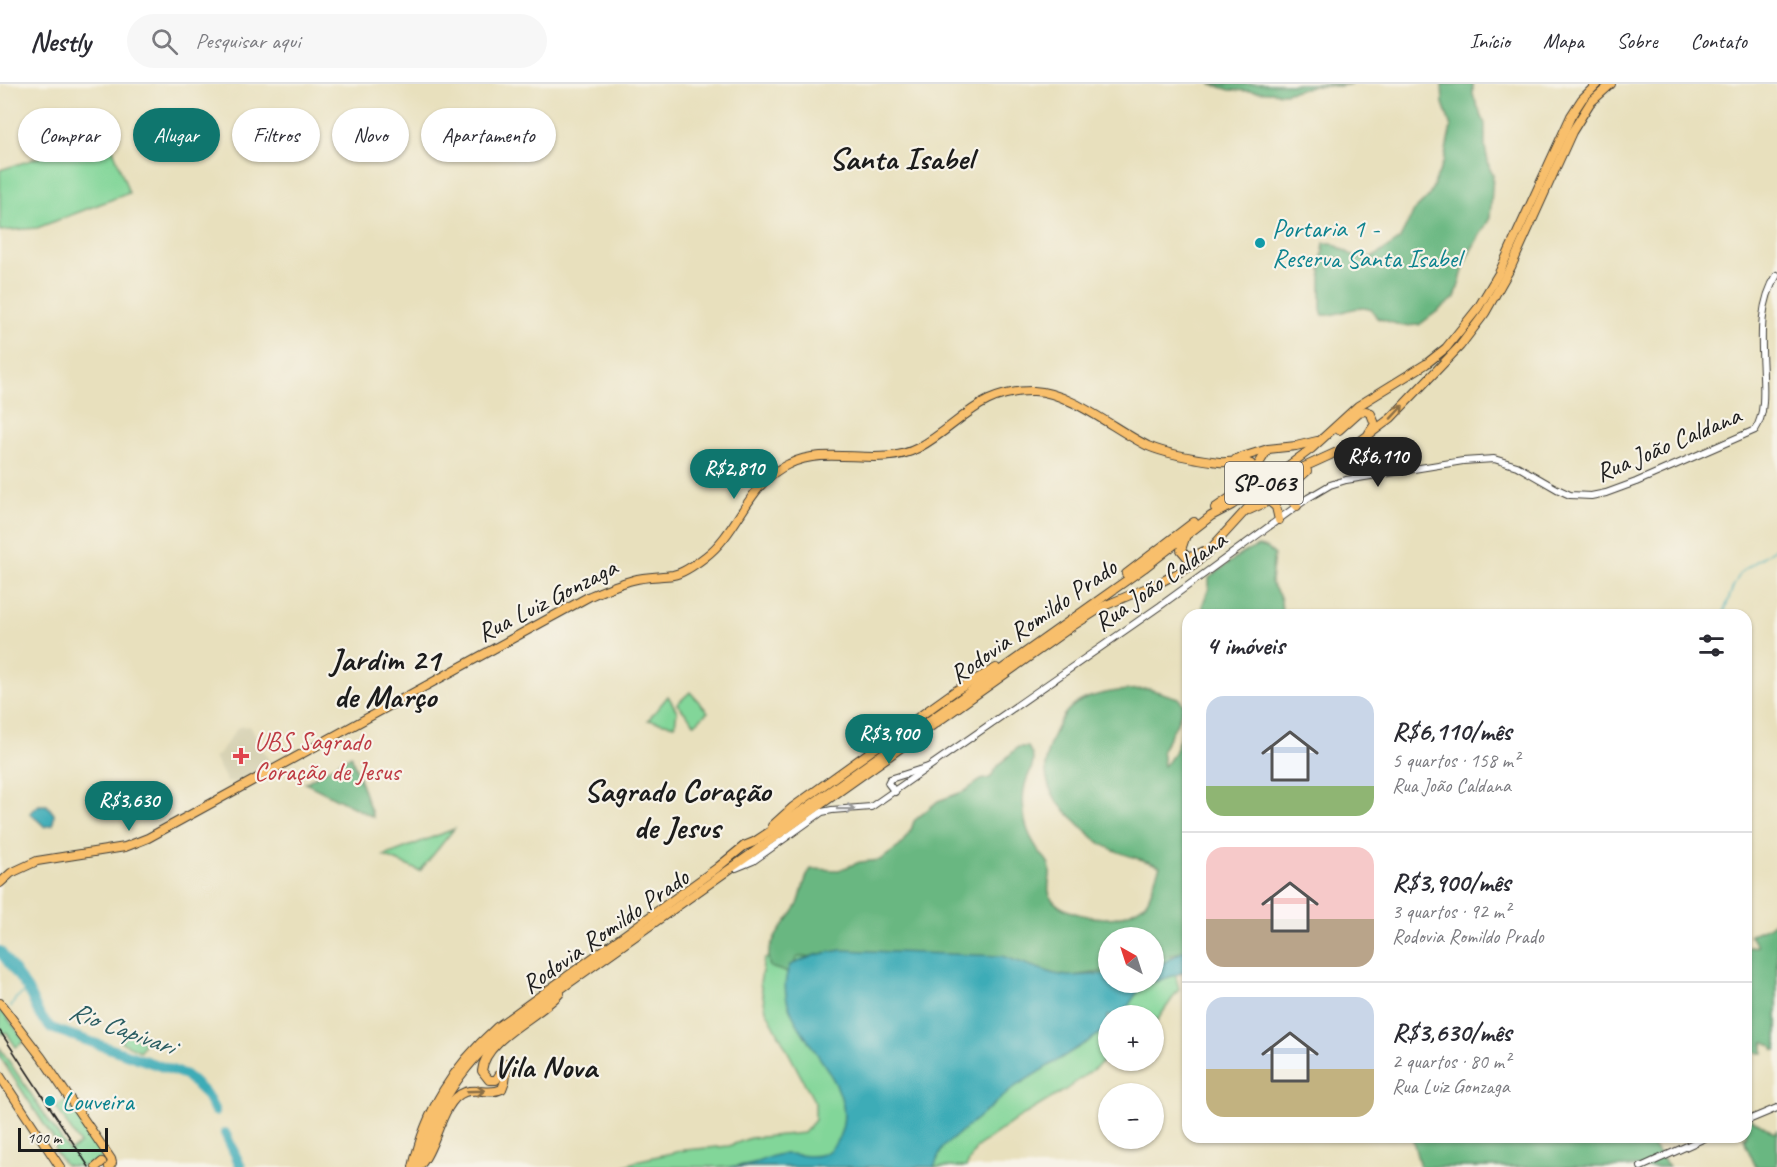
<!DOCTYPE html>
<html lang="pt">
<head>
<meta charset="utf-8">
<style>
	body { margin:0; font-family:Caveat,sans-serif; background:#f7f7f7; color:#2b2b33; height:100vh; display:flex; flex-direction:column; font-size:22px; white-space:nowrap }
	* { box-sizing:border-box; margin:0 }
	p { font-size:20px; color:#7c7c81 }
	.icon { flex:none; width:33px; height:33px; fill:none; stroke:currentColor; stroke-width:2; stroke-linecap:round; stroke-linejoin:round }
	.map { position:relative; flex:1; overflow:hidden }
	.panel { position:absolute; left:1182px; top:525px; width:570px; height:534px; display:flex; flex-direction:column; background:#fff; border-radius:18px; box-shadow:0 2px 4px #0004 }
	.panel>* { flex:none }
	.top-card { position:absolute; left:18px; top:24px; width:570px; height:54px; display:flex; gap:12px }
	.needle { width:39px; rotate:321deg }
	.controls { position:absolute; left:1098px; top:843px; display:grid; gap:12px }
	.controls a { display:grid; place-items:center; width:66px; height:66px; border-radius:50%; background:#fff; box-shadow:0 2px 4px #0004; font-size:30px }
	.scale { position:absolute; left:18px; bottom:15px; width:90px; box-sizing:border-box; padding-left:6px; border:3px solid #1c1c1c; border-top:0; font-size:16px; line-height:21px; white-space:nowrap; color:#1c1c1c; -webkit-text-stroke:4px #f7f3e8; paint-order:stroke }
	.price { position:absolute; translate:-50% -51px; padding:0 14px; border-radius:21px; background:#0f766e; color:#fff; font-size:20px; line-height:39px; filter:drop-shadow(0 2px 3px #0008) }
	.price::after { content:''; position:absolute; left:50%; top:36px; width:18px; height:14px; margin-left:-9px; background:inherit; clip-path:polygon(0 0,100% 0,50% 100%) }
	.price.active { background:#222; color:#fff }
	ul { padding:0; list-style:none }
	li { display:flex; align-items:center; gap:18px; height:150px; padding:0 24px }
	li+li { border-top:2px solid #e1e1e2 }
	li span { display:grid; place-items:center; flex:none; width:168px; height:120px; border-radius:18px; color:#555 }
	li>.icon { margin-inline-start:auto }
	span .icon { width:72px; height:72px; fill:#fffc; stroke-width:1 }
	li b { font-size:26px }
	h2 { display:flex; justify-content:space-between; align-items:center; height:72px; padding:0 24px; font-size:26px }
	.tag { padding:0 21px; border-radius:27px; background:#fff; box-shadow:0 2px 4px #0004; font-size:21px; line-height:54px }
	.tag.active { background:#0f766e; color:#fff }
	header { display:flex; align-items:center; gap:36px; box-sizing:border-box; height:84px; padding:0 30px; background:#fff; border-bottom:2px solid #e1e1e2 }
	header strong { font-size:28px }
	nav { display:flex; gap:33px; margin-inline-start:auto; font-size:21px }
	.search { width:420px; height:54px; background:#f7f7f7; display:flex; align-items:center; gap:15px; box-sizing:border-box; padding:0 21px; border-radius:33px; color:#7c7c81; font-size:22px }
	.map>svg:first-child { display:block }
</style>
</head>
<body>
<header>
<strong>Nestly</strong>
<div class="search"><svg class="icon" aria-label="search" viewBox="0 0 24 24"><circle cx="10" cy="10" r="6"/><path d="M15 15l6 6"/></svg>Pesquisar aqui</div>
<nav><a>Início</a><a>Mapa</a><a>Sobre</a><a>Contato</a></nav>
</header>
<div class="map">
<svg width="1777" height="1083" viewBox="0 0 1777 1083">
	<rect width="100%" height="100%" fill="#f7f3e8"/>
	<filter id="ink" filterUnits="userSpaceOnUse"><feTurbulence type="fractalNoise" baseFrequency=".0167" numOctaves="2"/><feDisplacementMap in="SourceGraphic" scale="12" xChannelSelector="R" yChannelSelector="G"/><feConvolveMatrix kernelMatrix="1 2 1 2 8 2 1 2 1" color-interpolation-filters="sRGB"/></filter>
	<filter id="wash" filterUnits="userSpaceOnUse"><feTurbulence type="fractalNoise" baseFrequency=".008" numOctaves="4" result="noise"/><feDisplacementMap in="SourceGraphic" scale="24" xChannelSelector="R" yChannelSelector="G"/><feGaussianBlur stdDeviation="1.35" result="paint"/><feColorMatrix in="noise" values="0 0 0 0 0 0 0 0 0 0 0 0 0 0 0 0 0 1.4 0 .05"/><feComposite in="paint" operator="in"/></filter>
	<g filter="url(#wash)">
		<rect width="100%" height="100%" fill="#e8e0bd"/>
		<polygon fill="#d5d0b1" points="250,642 271,680 240,699 227,698 214,673 219,670 238,643"/>
		<g fill="#82d699" stroke="#4f795a" stroke-width="1.5">
			<polygon points="108,51 129,109 37,144 0,147 0,86"/>
			<polygon points="690,608 708,628 695,640 677,620"/>
			<polygon points="668,612 677,627 675,641 648,636"/>
			<polygon points="454,745 420,787 384,772"/>
			<polygon points="791,855 1108,857 1108,898 1154,898 1154,859 1169,864 1179,905 1154,941 1154,932 1108,932 1108,974 1064,1007 1017,1035 977,1063 966,1083 622,1083 640,1076 685,1066 729,1062 750,1054 804,1049 815,1036 815,1019 766,926 760,899 764,876"/>
			<polygon points="0,924 25,957 16,963 6,948 3,950 0,946"/>
			<polygon points="126,948 145,957 140,967 121,958"/>
			<path d="M0,964L69,1067L80,1060L56,1023L68,1015L101,1066V1075C92,1083 77,1083 65,1081L55,1067V1057L0,973Z"/>
		</g>
		<g fill="#69b781" stroke="#426a4e" stroke-width="1.5">
			<polygon points="1210,0 1351,0 1340,2 1312,2 1285,9 1230,6"/>
			<path d="M1442,0H1473V11L1485,40V63L1489,83L1493,91L1490,134L1467,173L1455,214L1419,241L1403,242L1377,234L1372,226C1354,219 1339,233 1323,231L1321,226V179L1324,159H1332L1357,174H1366L1375,172L1399,156L1414,127L1429,112L1444,76L1451,43L1443,19Z"/>
			<polygon points="1258,462 1267,464 1274,470 1271,498 1281,515 1282,531 1207,531 1202,522 1209,504 1209,494 1241,470"/>
			<path d="M1149,605L1178,614L1184,621L1176,641L1162,666L1164,682C1178,670 1177,652 1188,639V866L1154,876V854H1108V886C1091,892 1080,887 1063,896L842,873H799L796,875L793,886L785,888L770,883C761,861 789,838 798,820C803,808 803,795 811,785L839,786L860,778L880,776L900,762L911,746L914,737L938,717L965,707L981,696L990,694L998,682L1018,663H1028C1039,680 1029,685 1025,701C1023,709 1023,720 1024,728C1025,745 1032,757 1041,770C1044,773 1048,777 1049,781C1053,790 1047,799 1049,808C1053,830 1104,838 1121,832C1157,819 1146,813 1160,782C1140,774 1118,771 1100,759C1091,753 1084,745 1076,737C1048,713 1037,688 1053,652C1059,639 1064,627 1077,619C1097,607 1126,606 1149,605Z"/>
			<polygon points="351,671 373,733 305,699"/>
			<polygon points="1777,836 1777,966 1774,966 1772,962 1765,958 1763,959 1763,969 1746,968 1746,864 1758,862 1749,851 1768,843"/>
			<polygon points="1748,1034 1759,1039 1774,1049 1777,1046 1777,1083 1756,1083 1746,1061 1744,1053 1746,1053 1746,1035"/>
			<polygon points="1412,1053 1492,1053 1497,1056 1507,1053 1650,1053 1653,1062 1669,1083 1420,1083"/>
		</g>
		<g fill="#3cacb7" stroke="#2c646a" stroke-width="1.5">
			<polygon points="39,721 47,721 54,730 53,741 45,743 30,729"/>
			<polygon points="1188,864 1188,887 1154,898 1154,884"/>
			<path d="M841,866L1002,872L1055,890L1068,892L1108,890V898L1152,899C1137,902 1131,920 1122,931L1108,932V943L1100,950L1016,1002L943,1063L934,1083H729C738,1082 748,1081 757,1078C765,1075 774,1070 783,1070C795,1069 808,1074 820,1071C829,1069 835,1061 839,1053C867,990 762,942 790,881L815,871Z"/>
		</g>
		<g fill="none" stroke-linecap="round" stroke-linejoin="round">
			<g stroke="#3cacb7" stroke-width="1.5">
				<polyline points="1723,531 1733,503 1741,488 1777,463"/>
				<polyline points="11,923 16,914 28,906"/>
			</g>
			<g stroke="#3cacb7" stroke-width="10">
				<polyline points="0,867 28,906 40,932 51,944 186,991 206,1010 215,1027"/>
				<polyline points="225,1049 241,1083"/>
			</g>
		</g>
	</g>
	<g filter="url(#ink)">
		<g fill="none" stroke-linecap="round" stroke-linejoin="round">
			<defs>
				<g id="minor">
					<polyline points="895,708 888,699 890,695 928,683"/>
					<path d="M736,784L753,777L822,728L832,726L871,723L1160,522L1308,414L1330,401L1346,396L1463,377L1494,375L1517,382L1557,405L1570,411L1591,412L1606,409L1636,398L1755,346C1777,314 1745,239 1777,191"/>
					<polyline points="1746,1037 1777,1024"/>
					<polyline points="1641,1083 1707,1053"/>
				</g>
				<g id="major">
					<polyline points="1339,346 1359,328 1366,327 1371,330 1375,340 1369,349"/>
					<polyline points="1236,375 1268,365"/>
					<polyline points="1297,422 1288,412 1287,405 1307,387"/>
					<polyline points="1215,424 1244,404 1268,365 1296,362 1317,357"/>
					<polyline points="1249,426 1269,417 1276,423 1279,436"/>
					<polyline points="1185,454 1181,466 1187,473 1194,472 1204,467"/>
					<polyline points="1126,490 1194,438"/>
					<polyline points="772,742 793,723 955,607 996,584"/>
					<path d="M0,799L11,789L37,777L125,763L148,754L590,512C604,506 618,500 633,496C646,492 660,493 673,491C684,489 696,480 705,473C739,448 748,398 789,380C830,360 878,385 918,364C961,341 977,306 1034,307C1070,308 1115,346 1148,362C1169,371 1196,375 1219,378C1228,379 1237,376 1246,378L1251,380L1255,387"/>
					<polyline points="0,919 42,974 111,1075 112,1079 109,1083"/>
					<path d="M507,979L496,996H489L482,987C485,954 540,933 560,909"/>
					<polyline points="0,992 60,1083"/>
					<path d="M422,1079C437,1061 442,1016 465,1008C477,1004 490,1011 502,1005L505,997L507,983"/>
					<polyline points="96,1083 102,1078"/>
					<path d="M413,1083C426,1025 453,983 497,943L717,784L744,762L754,758L809,722L1144,484L1211,432L1232,421L1288,382L1311,365L1358,322L1426,280L1446,264L1478,224L1499,189L1571,32L1582,15L1597,0"/>
					<path d="M419,1083C434,1020 466,975 517,936L1074,541L1104,522L1161,498L1193,481L1204,472L1257,414L1304,383L1359,358L1391,334L1460,262L1485,229L1511,183L1572,48L1590,19L1611,0"/>
				</g>
			</defs>
			<use href="#minor" stroke="#3b3934" stroke-width="8"/>
			<use href="#major" stroke="#3b3934" stroke-width="10"/>
			<use href="#minor" stroke="#fff" stroke-width="6"/>
			<use href="#major" stroke="#f8bf6c" stroke-width="8"/>
			<polyline stroke="#1c1c1c" stroke-width="1.5" points="0,947 89,1083"/>
		</g>
		<defs><path id="oneway-shaft" d="M-6 0H5M1.5-3L5.5 0L1.5 3" fill="none" stroke-width="1.6" stroke-linecap="round" stroke-linejoin="round" transform="scale(1.5)"/></defs>
		<g stroke="#8a6e44">
			<use href="#oneway-shaft" transform="translate(1397 328) rotate(-47)"/>
			<use href="#oneway-shaft" transform="translate(476 1007) rotate(-2)"/>
		</g>
		<use stroke="#999" href="#oneway-shaft" transform="translate(846 725) rotate(-1)"/>
	</g>
	<g fill="#0f9aa8" stroke="#f7f3e8" stroke-width="2">
		<circle cx="1260" cy="159" r="6"/>
		<circle cx="50" cy="1017" r="6"/>
	</g>
	<path fill="#e0444e" stroke="#f7f3e8" stroke-width="2" d="M238 663h6v6h6v6h-6v6h-6v-6h-6v-6h6z"/>
	<g text-anchor="middle" dominant-baseline="central" stroke-width="4.5" stroke-linejoin="round" paint-order="stroke">
		<rect fill="#f7f3e8" stroke="#5e5c59" stroke-width="1.5" x="1225" y="378" width="78" height="42" rx="4.5"/>
		<g font-size="24" font-weight="bold" fill="#1c1c1c">
			<text x="1264" y="399">SP-063</text>
		</g>
		<g font-size="26" fill="#0d838f" stroke="#f7f3e8" text-anchor="start">
			<text x="1272" y="144">Portaria 1 -<tspan x="1272" dy="30">Reserva Santa Isabel</tspan></text>
			<text x="62" y="1017">Louveira</text>
		</g>
		<g font-size="26" fill="#1c1c1c" stroke="#f7f3e8">
			<text transform="translate(1668 360) rotate(-23)">Rua João Caldana</text>
			<text transform="translate(1160 497) rotate(-35)">Rua João Caldana</text>
			<text transform="translate(547 516) rotate(-27)">Rua Luiz Gonzaga</text>
			<text transform="translate(1033 537) rotate(-35)">Rodovia Romildo Prado</text>
			<text transform="translate(605 847) rotate(-35)">Rodovia Romildo Prado</text>
		</g>
		<g font-size="26" fill="#be3a42" stroke="#f7f3e8" text-anchor="start">
			<text x="254" y="657">UBS Sagrado<tspan x="254" dy="30">Coração de Jesus</tspan></text>
		</g>
		<g font-size="27" font-style="italic" fill="#2a5d62" stroke="#f7f3e8">
			<text transform="translate(122 944) rotate(20)">Rio Capivari</text>
		</g>
		<g font-size="32" font-weight="bold" fill="#1c1c1c" stroke="#f7f3e8">
			<text x="901" y="74">Santa Isabel</text>
			<text x="385" y="575">Jardim 21<tspan x="385" dy="37">de Março</tspan></text>
			<text x="677" y="706">Sagrado Coração<tspan x="677" dy="37">de Jesus</tspan></text>
			<text x="545" y="982">Vila Nova</text>
		</g>
	</g>
</svg>
<div class="controls">
<a><svg class="needle" viewBox="-14 -14 28 28"><path d="M0-13l5 13h-10z" fill="#e53935"/><path d="M0 13l5-13h-10z" fill="#7c7c81"/></svg></a>
<a>+</a>
<a>−</a>
</div>
<div class="scale">100 m</div>
<b class="price active" style="left:1378px;top:404px">R$6,110</b>
<b class="price" style="left:734px;top:416px">R$2,810</b>
<b class="price" style="left:889px;top:681px">R$3,900</b>
<b class="price" style="left:129px;top:748px">R$3,630</b>
<div class="top-card">
<a class="tag">Comprar</a>
<a class="tag active">Alugar</a>
<a class="tag">Filtros</a>
<a class="tag">Novo</a>
<a class="tag">Apartamento</a>
</div>
<section class="panel">
<h2>4 imóveis<svg class="icon" aria-label="filters" viewBox="0 0 24 24"><path d="M4 7h16M4 17h16"/><circle cx="9" cy="7" r="2"/><circle cx="15" cy="17" r="2"/></svg></h2>
<ul>
<li><span style="background:linear-gradient(#c9d6e8 75%,#8fb573 0)"><svg class="icon" aria-label="home" viewBox="0 0 24 24"><path d="M3 11l9-7 9 7M6 9v11h12V9"/></svg></span><div><b>R$6,110/mês</b><p>5 quartos · 158 m²</p><p>Rua João Caldana</p></div></li>
<li><span style="background:linear-gradient(#f6c9c9 60%,#b9a48a 0)"><svg class="icon" aria-label="home" viewBox="0 0 24 24"><path d="M3 11l9-7 9 7M6 9v11h12V9"/></svg></span><div><b>R$3,900/mês</b><p>3 quartos · 92 m²</p><p>Rodovia Romildo Prado</p></div></li>
<li><span style="background:linear-gradient(#c9d6e8 60%,#c2b280 0)"><svg class="icon" aria-label="home" viewBox="0 0 24 24"><path d="M3 11l9-7 9 7M6 9v11h12V9"/></svg></span><div><b>R$3,630/mês</b><p>2 quartos · 80 m²</p><p>Rua Luiz Gonzaga</p></div></li>
</ul>
</section>
</div>
</body>
</html>
